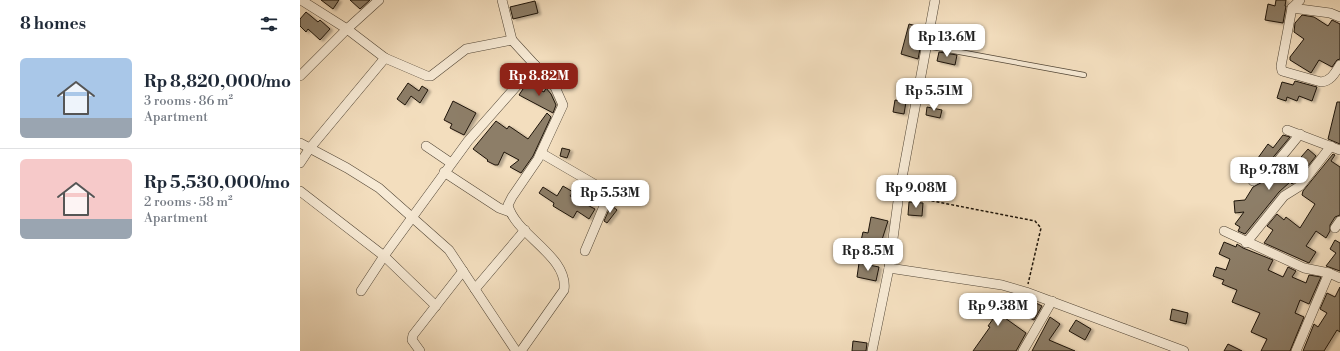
<!DOCTYPE html>
<html lang="en">
<head>
<meta charset="utf-8">
<style>
	body { margin:0; font-family:"Libre Bodoni",serif; background:#f2f2f3; color:#1f2937; height:100vh; display:flex; flex-direction:column; font-size:15px; white-space:nowrap }
	* { box-sizing:border-box; margin:0 }
	p { font-size:13px; color:#747a83 }
	.icon { flex:none; width:22px; height:22px; fill:none; stroke:currentColor; stroke-width:2; stroke-linecap:round; stroke-linejoin:round }
	.map { position:relative; flex:1; overflow:hidden }
	.side { display:flex; flex-direction:column; background:#fff; width:300px }
	.side>* { flex:none }
	.price { position:absolute; translate:-50% -34px; padding:0 9px; border-radius:8px; background:#fff; color:#222; font-size:13px; line-height:26px; filter:drop-shadow(0 1px 2px #0008) }
	.price::after { content:''; position:absolute; left:50%; top:24px; width:12px; height:9px; margin-left:-6px; background:inherit; clip-path:polygon(0 0,100% 0,50% 100%) }
	.price.current { background:#8f2418; color:#fff }
	ul { padding:0; list-style:none }
	li { display:flex; align-items:center; gap:12px; height:100px; padding:0 20px }
	li+li { border-top:1px solid #e0e1e3 }
	li span { display:grid; place-items:center; flex:none; width:112px; height:80px; border-radius:6px; color:#555 }
	li>.icon { margin-inline-start:auto }
	span .icon { width:48px; height:48px; fill:#fffc; stroke-width:1 }
	li b { font-size:17px }
	h2 { display:flex; justify-content:space-between; align-items:center; height:48px; padding:0 20px; font-size:17px }
	main { display:flex; flex:1; min-height:0 }
	.map>svg:first-child { display:block }
</style>
</head>
<body>
<main>
<section class="side">
<h2>8 homes<svg class="icon" aria-label="filters" viewBox="0 0 24 24"><path d="M4 7h16M4 17h16"/><circle cx="9" cy="7" r="2"/><circle cx="15" cy="17" r="2"/></svg></h2>
<ul>
<li><span style="background:linear-gradient(#a9c7e8 75%,#9aa5b1 0)"><svg class="icon" aria-label="home" viewBox="0 0 24 24"><path d="M3 11l9-7 9 7M6 9v11h12V9"/></svg></span><div><b>Rp 8,820,000/mo</b><p>3 rooms · 86 m²</p><p>Apartment</p></div></li>
<li><span style="background:linear-gradient(#f6c9c9 75%,#9aa5b1 0)"><svg class="icon" aria-label="home" viewBox="0 0 24 24"><path d="M3 11l9-7 9 7M6 9v11h12V9"/></svg></span><div><b>Rp 5,530,000/mo</b><p>2 rooms · 58 m²</p><p>Apartment</p></div></li>
</ul>
</section>
<div class="map">
<svg width="1040" height="351" viewBox="0 0 1040 351">
	<defs>
		<filter id="shadow"><feDropShadow dx="3" dy="1.5" stdDeviation="1" flood-color="#0004"/></filter>
	</defs>
	<rect width="100%" height="100%" fill="#f3debe"/>
	<filter id="stains"><feTurbulence type="fractalNoise" baseFrequency=".005" numOctaves="4"/><feColorMatrix values="0 0 0 0 .2 0 0 0 0 .09 0 0 0 0 .02 0 0 0 .5 -.17"/></filter>
	<radialGradient id="worn" r=".72"><stop offset=".6" stop-color="#630" stop-opacity="0"/><stop offset="1" stop-color="#630" stop-opacity=".3"/></radialGradient>
	<g fill="#8d7e68" stroke="#1e150a" filter="url(#shadow)">
		<polygon points="21,0 39,0 33,9"/>
		<polygon points="50,0 70,0 60,9"/>
		<polygon points="976,0 986,0 985,6 986,6 983,23 965,20 968,4 975,6"/>
		<polygon points="235,1 238,13 213,19 210,7"/>
		<polygon points="6,12 18,22 20,20 30,29 20,40 8,29 6,32 0,26 0,19"/>
		<polygon points="1002,15 1014,17 1028,26 1032,20 1040,24 1040,59 1037,60 1032,67 1019,60 1011,73 990,60 990,57 1004,39 994,32 995,23"/>
		<polygon points="609,24 624,28 618,59 601,54"/>
		<polygon points="639,52 657,55 655,65 637,61"/>
		<polygon points="995,81 1017,87 1012,101 999,96 997,101 987,97 986,101 977,98 982,82 993,85"/>
		<polygon points="108,83 119,91 122,86 128,90 120,103 111,96 105,105 97,99"/>
		<polygon points="227,83 244,92 246,88 251,94 256,105 253,113 219,95"/>
		<polygon points="595,100 606,102 604,114 593,112"/>
		<polygon points="153,101 176,113 164,135 150,128 152,124 144,120"/>
		<polygon points="1037,102 1040,102 1040,144 1028,139"/>
		<polygon points="627,107 642,110 640,118 626,115"/>
		<polygon points="247,113 251,117 233,156 221,173 210,167 219,160 204,152 198,165 195,165 187,161 188,160 173,149 196,121 207,129 209,126 228,139"/>
		<polygon points="983,135 990,137 965,167 956,172 950,169 968,144 973,148"/>
		<polygon points="262,148 270,150 267,158 260,156"/>
		<polygon points="1008,149 1016,156 996,181 992,184 990,182 979,192 945,234 938,231 940,227 935,224 944,212 935,213 934,201 945,200 953,187 972,177 988,159 995,164"/>
		<polygon points="1033,154 1035,155 1031,161 1040,167 1040,215 1035,217 1030,225 1030,231 1026,238 1016,231 1006,246 1016,252 1009,263 964,243 973,230 967,226 977,214 984,220 986,217 1000,228 1015,204 1002,195 1003,191"/>
		<polygon points="263,186 273,192 270,196 295,209 289,219 277,211 273,218 253,206 254,203 239,193 243,187 257,196"/>
		<polygon points="609,202 623,203 622,216 608,215"/>
		<polygon points="311,205 317,210 307,223 304,221"/>
		<polygon points="571,217 588,221 579,249 560,245 563,232 568,233"/>
		<polygon points="1035,240 1040,243 1040,271 1026,266 1036,253 1030,249"/>
		<polygon points="924,242 936,247 937,244 943,248 973,260 968,270 983,277 988,267 996,271 992,277 1006,283 1009,275 1021,277 1009,304 1000,300 995,313 1004,317 990,351 961,351 967,339 951,332 960,313 932,302 937,290 922,284 924,280 913,276 916,267 926,270 930,259 919,254"/>
		<polygon points="559,263 579,267 576,281 557,277"/>
		<polygon points="1040,287 1040,332 1037,330 1024,351 1003,351 1014,324 1018,327 1027,313 1020,309 1027,293 1035,297"/>
		<polygon points="679,294 694,298 693,300 709,305 705,318 726,333 716,351 673,351 690,327 688,326 693,319 676,316"/>
		<polygon points="732,301 742,306 734,320 725,316"/>
		<polygon points="872,309 888,313 886,324 870,320"/>
		<polygon points="750,317 760,324 749,340 775,351 732,351"/>
		<polygon points="776,320 791,329 785,340 769,331"/>
		<polygon points="553,341 567,343 566,351 552,351"/>
		<polygon points="928,344 942,351 924,351"/>
	</g>
	<g fill="none" stroke-linecap="round" stroke-linejoin="round">
		<defs>
			<polyline id="lane" points="627,46 784,75"/>
			<g id="street">
				<polyline points="1,0 47,29 85,58 127,76 131,76 166,49 212,40"/>
				<path d="M202,0L212,40L255,87L263,105L238,159L212,197L208,205C215,235 269,256 264,290L221,351"/>
				<path d="M1000,0L992,8L981,66L982,71L1021,82C1031,81 1035,73 1040,65"/>
				<polyline points="992,8 1030,13 1040,17"/>
				<polyline points="0,76 47,29 79,0"/>
				<polyline points="987,130 1040,150"/>
				<polyline points="0,143 47,168 79,188 149,250 216,351"/>
				<polyline points="126,146 151,163"/>
				<polyline points="241,153 301,188 306,193 307,199 285,251"/>
				<polyline points="0,163 10,148 85,58"/>
				<polyline points="144,172 199,208 210,212"/>
				<polyline points="953,181 969,172 1000,134"/>
				<polyline points="0,191 84,256 136,306"/>
				<polyline points="1035,228 1040,221"/>
				<polyline points="924,231 1004,268 1029,273 1040,278"/>
				<polyline points="946,243 984,196 1000,186 1031,146"/>
				<polyline points="589,268 702,285 726,292 884,351"/>
				<polyline points="175,289 225,230"/>
				<polyline points="61,291 84,256 168,141 235,65"/>
				<polyline points="120,351 112,340 113,335 163,271"/>
				<polyline points="572,351 589,268 599,194 635,0"/>
				<polyline points="723,351 752,301"/>
				<polyline points="996,351 1029,273"/>
			</g>
		</defs>
		<use href="#lane" stroke="#534737" stroke-width="6"/>
		<use href="#street" stroke="#534737" stroke-width="10"/>
		<polyline stroke="#1e150a" stroke-width="1.5" stroke-dasharray="3 2" stroke-linecap="butt" points="607,196 735,221 741,228 728,284"/>
		<use href="#lane" stroke="#f7ead5" stroke-width="4.5"/>
		<use href="#street" stroke="#f7ead5" stroke-width="9"/>
	</g>
	<rect width="100%" height="100%" filter="url(#stains)"/>
	<rect width="100%" height="100%" fill="url(#worn)"/>
</svg>
<b class="price" style="left:647px;top:58px">Rp 13.6M</b>
<b class="price current" style="left:239px;top:97px">Rp 8.82M</b>
<b class="price" style="left:634px;top:112px">Rp 5.51M</b>
<b class="price" style="left:969px;top:191px">Rp 9.78M</b>
<b class="price" style="left:616px;top:209px">Rp 9.08M</b>
<b class="price" style="left:310px;top:214px">Rp 5.53M</b>
<b class="price" style="left:568px;top:272px">Rp 8.5M</b>
<b class="price" style="left:698px;top:327px">Rp 9.38M</b>
</div>
</main>
</body>
</html>
